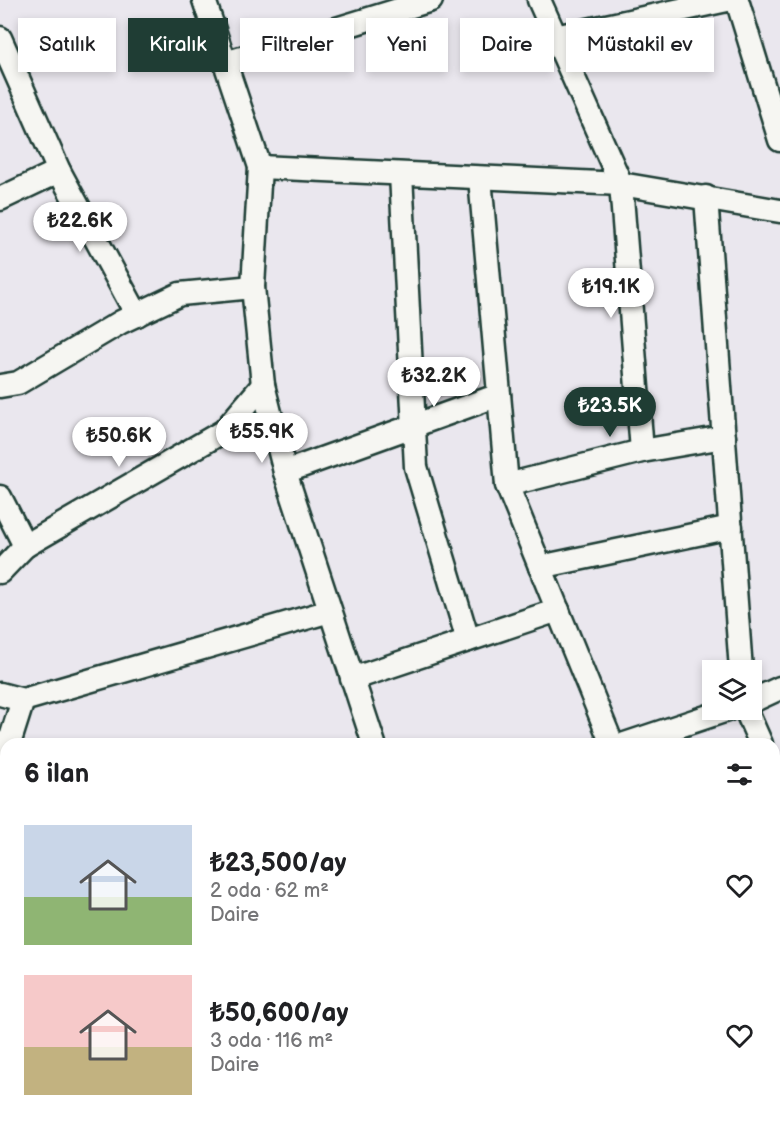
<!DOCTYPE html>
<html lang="tr">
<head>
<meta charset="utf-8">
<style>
	body { margin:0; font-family:"Balsamiq Sans",sans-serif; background:#f6f6f6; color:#202124; height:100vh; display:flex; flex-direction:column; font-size:22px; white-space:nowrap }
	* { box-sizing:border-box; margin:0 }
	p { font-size:20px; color:#757577 }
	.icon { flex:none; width:33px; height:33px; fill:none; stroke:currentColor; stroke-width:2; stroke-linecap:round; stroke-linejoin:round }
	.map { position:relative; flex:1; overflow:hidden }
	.details { position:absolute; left:0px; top:738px; width:780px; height:386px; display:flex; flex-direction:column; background:#fff; border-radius:18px 18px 0 0; box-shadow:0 3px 9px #0003 }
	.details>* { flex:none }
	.hud { position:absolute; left:18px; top:18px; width:744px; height:54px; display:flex; gap:12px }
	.fabs { position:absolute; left:702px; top:660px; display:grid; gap:12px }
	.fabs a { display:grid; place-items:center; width:60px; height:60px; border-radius:0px; background:#fff; box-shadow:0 3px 9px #0003; font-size:30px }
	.price { position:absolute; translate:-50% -51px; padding:0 14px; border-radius:21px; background:#fff; color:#222; font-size:20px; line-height:39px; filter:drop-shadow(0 2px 3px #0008) }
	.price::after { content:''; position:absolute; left:50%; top:36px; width:18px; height:14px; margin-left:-9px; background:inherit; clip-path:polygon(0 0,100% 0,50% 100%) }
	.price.active { background:#1f3d34; color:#fff }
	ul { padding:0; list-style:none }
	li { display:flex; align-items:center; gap:18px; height:150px; padding:0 24px }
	li span { display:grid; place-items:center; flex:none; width:168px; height:120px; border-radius:0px; color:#555 }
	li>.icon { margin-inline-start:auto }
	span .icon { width:72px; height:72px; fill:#fffc; stroke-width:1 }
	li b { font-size:26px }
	h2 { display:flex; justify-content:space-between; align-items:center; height:72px; padding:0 24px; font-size:26px }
	.tag { padding:0 21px; border-radius:0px; background:#fff; box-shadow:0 3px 9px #0003; font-size:21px; line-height:54px }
	.tag.active { background:#1f3d34; color:#fff }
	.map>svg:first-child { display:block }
</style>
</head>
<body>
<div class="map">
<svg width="780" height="1123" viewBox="0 0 780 1123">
	<rect width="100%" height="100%" fill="#eae7ee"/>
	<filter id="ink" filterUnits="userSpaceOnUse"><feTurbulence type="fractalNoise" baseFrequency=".0167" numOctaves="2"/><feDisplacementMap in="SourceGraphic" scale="12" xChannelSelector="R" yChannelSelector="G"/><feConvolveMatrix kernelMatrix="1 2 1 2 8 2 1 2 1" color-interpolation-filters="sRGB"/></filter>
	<g filter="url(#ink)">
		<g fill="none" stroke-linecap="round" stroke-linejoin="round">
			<defs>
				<g id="minor">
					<polyline points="204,0 260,167 253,287 263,385 285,472 374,744"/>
					<polyline points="539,0 621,184 642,451"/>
					<polyline points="737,0 780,140"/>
					<polyline points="555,37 727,0"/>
					<polyline points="0,38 59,171 137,315"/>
					<polyline points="225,63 431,0"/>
					<polyline points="260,167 621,184 780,211"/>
					<polyline points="401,174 416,467 468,640"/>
					<polyline points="480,178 507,485 612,744"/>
					<polyline points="706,197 741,670"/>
					<polyline points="0,199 59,171"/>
					<polyline points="0,386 18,383 121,322 180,294 253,287"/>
					<polyline points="285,472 499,395"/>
					<polyline points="507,485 642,451 724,437"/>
					<polyline points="0,497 25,546"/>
					<polyline points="540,567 731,527"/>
					<polyline points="0,572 25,546 224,431 263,385"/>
					<polyline points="352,679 558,610"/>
					<polyline points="0,694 23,700 330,611"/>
					<polyline points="752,701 780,688"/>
					<polyline points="746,710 761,744"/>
					<polyline points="9,744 23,700"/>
					<polyline points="625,744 727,710"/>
					<polyline points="774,772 780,785"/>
					<polyline points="0,774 6,755"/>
					<polyline points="0,828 6,841"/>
					<polyline points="774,896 780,894"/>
					<polyline points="0,939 6,935"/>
					<polyline points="0,1057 6,1053"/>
					<polyline points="569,1118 571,1123"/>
					<polyline points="84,1123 93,1118"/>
				</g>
			</defs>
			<use href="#minor" stroke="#1f3d34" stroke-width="27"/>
			<use href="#minor" stroke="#f6f6f2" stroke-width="22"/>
		</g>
	</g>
</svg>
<div class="fabs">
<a><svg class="icon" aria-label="layers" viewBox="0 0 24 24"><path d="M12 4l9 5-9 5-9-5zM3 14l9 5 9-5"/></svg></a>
</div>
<b class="price" style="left:80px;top:253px">₺22.6K</b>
<b class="price" style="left:611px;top:319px">₺19.1K</b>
<b class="price" style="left:434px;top:408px">₺32.2K</b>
<b class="price active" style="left:610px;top:438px">₺23.5K</b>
<b class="price" style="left:262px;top:464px">₺55.9K</b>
<b class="price" style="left:119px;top:468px">₺50.6K</b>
<div class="hud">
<a class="tag">Satılık</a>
<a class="tag active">Kiralık</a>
<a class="tag">Filtreler</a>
<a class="tag">Yeni</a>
<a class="tag">Daire</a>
<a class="tag">Müstakil ev</a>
</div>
<section class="details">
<h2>6 ilan<svg class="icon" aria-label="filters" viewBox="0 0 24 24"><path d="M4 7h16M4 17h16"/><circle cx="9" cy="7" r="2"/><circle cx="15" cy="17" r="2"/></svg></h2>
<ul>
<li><span style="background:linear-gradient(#c9d6e8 60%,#8fb573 0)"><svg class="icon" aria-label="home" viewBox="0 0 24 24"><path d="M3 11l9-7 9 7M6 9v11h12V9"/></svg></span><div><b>₺23,500/ay</b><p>2 oda · 62 m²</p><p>Daire</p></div><svg class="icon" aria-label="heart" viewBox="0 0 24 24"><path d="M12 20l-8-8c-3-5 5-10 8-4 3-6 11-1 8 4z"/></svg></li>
<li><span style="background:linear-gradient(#f6c9c9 60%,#c2b280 0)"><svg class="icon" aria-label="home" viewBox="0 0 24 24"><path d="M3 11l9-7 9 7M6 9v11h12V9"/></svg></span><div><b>₺50,600/ay</b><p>3 oda · 116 m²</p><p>Daire</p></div><svg class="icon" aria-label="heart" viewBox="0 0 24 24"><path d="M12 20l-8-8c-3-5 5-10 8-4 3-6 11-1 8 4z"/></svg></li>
</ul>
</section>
</div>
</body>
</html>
